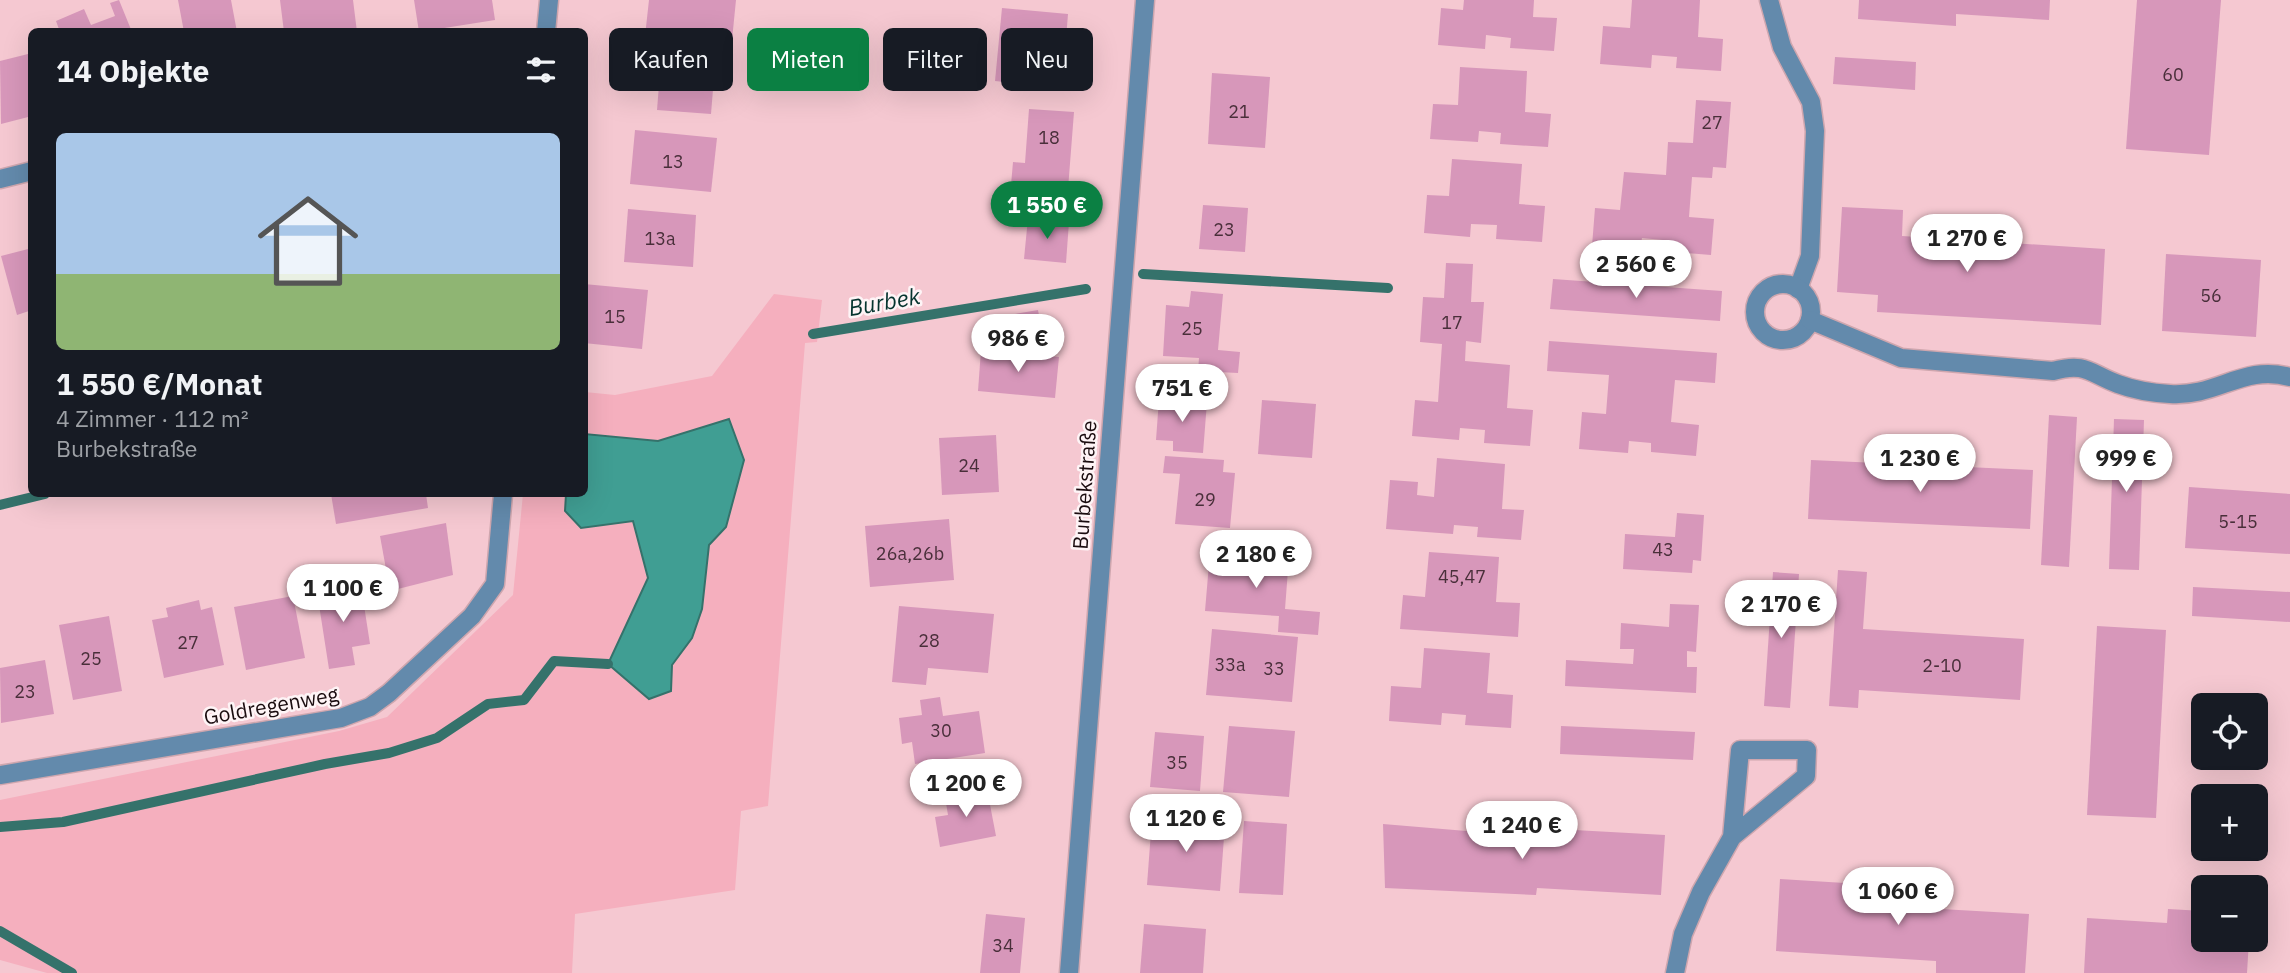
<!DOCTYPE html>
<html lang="de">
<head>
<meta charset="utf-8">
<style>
	body { margin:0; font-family:"IBM Plex Sans",sans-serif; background:#242831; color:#f1f3f6; height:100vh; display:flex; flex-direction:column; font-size:26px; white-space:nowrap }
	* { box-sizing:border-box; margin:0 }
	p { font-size:23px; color:#9ea1a6 }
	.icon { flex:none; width:38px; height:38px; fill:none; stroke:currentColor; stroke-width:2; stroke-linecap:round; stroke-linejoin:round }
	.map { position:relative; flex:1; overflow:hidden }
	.sheet { position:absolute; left:28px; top:28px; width:560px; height:469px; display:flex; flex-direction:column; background:#171b24; border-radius:10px; box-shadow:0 7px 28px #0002 }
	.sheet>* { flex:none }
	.hud { position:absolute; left:609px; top:28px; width:665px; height:63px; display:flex; gap:14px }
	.tools { position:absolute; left:2191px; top:693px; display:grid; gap:14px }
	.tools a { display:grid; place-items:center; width:77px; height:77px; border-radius:10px; background:#171b24; box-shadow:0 7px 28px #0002; font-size:35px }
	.price { position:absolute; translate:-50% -60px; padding:0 16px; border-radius:24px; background:#fff; color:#222; font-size:23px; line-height:46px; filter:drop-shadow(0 2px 4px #0008) }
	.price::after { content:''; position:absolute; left:50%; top:42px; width:21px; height:16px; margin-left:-10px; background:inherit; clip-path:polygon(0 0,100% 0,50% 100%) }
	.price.active { background:#0b8043; color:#fff }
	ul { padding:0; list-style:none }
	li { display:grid; align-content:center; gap:14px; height:371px; padding:0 28px }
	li+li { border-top:2px solid #363941 }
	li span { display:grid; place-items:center; height:217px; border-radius:10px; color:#555 }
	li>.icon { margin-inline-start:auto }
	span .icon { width:126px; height:126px; fill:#fffc; stroke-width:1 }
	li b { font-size:30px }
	h2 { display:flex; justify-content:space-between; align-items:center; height:84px; padding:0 28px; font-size:30px }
	.pill { padding:0 24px; border-radius:10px; background:#171b24; box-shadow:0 7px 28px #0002; font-size:24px; line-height:63px }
	.pill.active { background:#0b8043; color:#fff }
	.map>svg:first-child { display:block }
</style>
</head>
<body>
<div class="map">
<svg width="2290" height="973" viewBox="0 0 2290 973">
	<rect width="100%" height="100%" fill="#f5c8d1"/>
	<polygon fill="#f5afbe" points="774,294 822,300 817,342 805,343 768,806 741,811 735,890 575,914 572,973 47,973 0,960 0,800 339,731 387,717 513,595 523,494 584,494 585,392 615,395 712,376"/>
	<polygon fill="#409e93" stroke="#35726b" stroke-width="2" points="729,419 744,460 726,527 709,545 702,609 692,638 672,665 671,691 649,699 608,664 648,578 633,521 581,528 565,511 566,494 584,494 585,434 658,441"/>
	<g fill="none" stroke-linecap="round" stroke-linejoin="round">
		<g stroke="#35726b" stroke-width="10">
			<polyline points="1143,274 1388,288"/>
			<polyline points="813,334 1086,289"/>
			<polyline points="0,505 45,494"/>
			<polyline points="0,827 63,822 325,764 389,753 437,738 488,704 524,700 554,661 608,664"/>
			<polyline points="0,931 72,973"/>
		</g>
	</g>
	<g fill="#d797ba">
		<polygon points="119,0 132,32 60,32 56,21 84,9 91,25 115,16 110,3"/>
		<polygon points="178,0 231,0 237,32 184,32"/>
		<polygon points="280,0 353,0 357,32 284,32"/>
		<polygon points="414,0 492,0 495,20 419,32"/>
		<polygon points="649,0 736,0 731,50 679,45 680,39 645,36"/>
		<polygon points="1464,0 1534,0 1533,17 1557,18 1554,51 1510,48 1511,38 1486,35 1485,49 1438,45 1441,8 1463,10"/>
		<polygon points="1632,0 1700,0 1698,37 1723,39 1721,71 1676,68 1677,57 1652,55 1651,68 1600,64 1603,26 1630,28"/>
		<polygon points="1859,0 2050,0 2049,20 1956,14 1956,26 1858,19"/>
		<polygon points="2137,0 2221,0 2209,155 2126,149"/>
		<polygon points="1002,8 1068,14 1062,88 995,81"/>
		<polygon points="32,53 32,116 1,124 0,61"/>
		<polygon points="1835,57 1916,62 1915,90 1833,84"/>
		<polygon points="661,60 715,65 711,114 657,110"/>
		<polygon points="1460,67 1527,71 1525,112 1551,114 1548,147 1500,144 1501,133 1479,131 1478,142 1430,139 1433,104 1458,105"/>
		<polygon points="1212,73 1270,77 1265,148 1208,144"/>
		<polygon points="1696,100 1731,102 1726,168 1713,167 1712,178 1692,177 1689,217 1714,219 1711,255 1662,251 1663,240 1642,238 1640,249 1592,246 1595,208 1620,210 1624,172 1666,175 1668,142 1693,143"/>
		<polygon points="1029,109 1074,112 1068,189 1011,185 1013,162 1025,163"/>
		<polygon points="635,130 717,138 711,192 630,184"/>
		<polygon points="1452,159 1522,164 1519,204 1545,206 1542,242 1496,239 1497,225 1471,224 1470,237 1424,233 1427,195 1449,196"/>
		<polygon points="1203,205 1248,208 1245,252 1199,249"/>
		<polygon points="1842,207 1903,210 1902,236 2105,249 2101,325 1877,312 1878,295 1837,292"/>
		<polygon points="628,209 696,215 693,267 624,262"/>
		<polygon points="1028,218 1069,222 1066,263 1024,259"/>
		<polygon points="32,248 32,310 17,315 1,256"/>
		<polygon points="2166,254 2261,260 2256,337 2162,331"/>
		<polygon points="1446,263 1473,264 1471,302 1484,302 1481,343 1466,341 1465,361 1510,365 1507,408 1533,410 1530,446 1484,443 1485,430 1460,428 1459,440 1412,436 1415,400 1438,402 1442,344 1420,342 1423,297 1444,298"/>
		<polygon points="1553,279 1722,291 1720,321 1550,309"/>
		<polygon points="584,284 648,290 642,349 584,343"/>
		<polygon points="1191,291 1223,294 1218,350 1240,352 1238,373 1198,371 1199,358 1163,356 1166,305 1189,307"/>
		<polygon points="1038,310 1044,343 1014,348 1009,315"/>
		<polygon points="1549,341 1717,353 1715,383 1675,380 1671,422 1699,425 1696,456 1651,452 1651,443 1629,441 1628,453 1579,449 1582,412 1606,414 1609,375 1547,371"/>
		<polygon points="981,350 1059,357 1055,398 978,391"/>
		<polygon points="1159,399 1207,402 1203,453 1173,451 1173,441 1156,440"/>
		<polygon points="1262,400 1316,404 1312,458 1258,454"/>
		<polygon points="2049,415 2077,417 2069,567 2041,565"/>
		<polygon points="2114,419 2144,420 2139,570 2109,569"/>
		<polygon points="996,435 999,492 942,495 939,438"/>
		<polygon points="1165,456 1224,460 1223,472 1235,473 1230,528 1175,524 1180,474 1163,473"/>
		<polygon points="1437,458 1505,464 1502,509 1524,510 1521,540 1477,537 1478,527 1454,525 1453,534 1386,529 1390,480 1418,482 1417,495 1434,497"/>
		<polygon points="1811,460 2033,470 2030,529 1808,519"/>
		<polygon points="2189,487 2290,494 2290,554 2185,548"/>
		<polygon points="331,494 426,494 428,508 336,524"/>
		<polygon points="1677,513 1704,515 1701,561 1693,560 1692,573 1623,569 1625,534 1675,537"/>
		<polygon points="949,519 954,580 870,587 865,526"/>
		<polygon points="446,523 453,575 390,591 380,536"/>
		<polygon points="1210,552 1289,557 1285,609 1320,612 1318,635 1278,632 1279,616 1205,611"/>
		<polygon points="1429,552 1499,557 1496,602 1520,603 1518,637 1400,629 1403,595 1425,597"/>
		<polygon points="1838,570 1867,572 1863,629 2024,639 2020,700 1859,690 1858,708 1829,706"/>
		<polygon points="1773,572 1799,574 1790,708 1764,706"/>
		<polygon points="361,586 370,644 352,647 355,665 329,669 317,592"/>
		<polygon points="2193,587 2290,592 2290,622 2192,616"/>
		<polygon points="293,596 305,658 246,670 234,607"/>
		<polygon points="199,600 201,610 212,607 224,665 164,678 152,620 168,617 166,608"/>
		<polygon points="1670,604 1699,605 1696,652 1687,651 1687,667 1697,667 1696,693 1565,686 1566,660 1633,664 1634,649 1620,649 1621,623 1669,627"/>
		<polygon points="899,606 994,614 988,673 928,668 926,685 892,682"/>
		<polygon points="109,616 122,691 73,700 59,625"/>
		<polygon points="2097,626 2166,630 2156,818 2087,815"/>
		<polygon points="1212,629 1298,637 1292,702 1206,695"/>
		<polygon points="1424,648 1490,653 1487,693 1513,695 1511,728 1465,725 1466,715 1442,713 1441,725 1389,721 1391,686 1421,688"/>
		<polygon points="45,660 54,714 1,723 0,668"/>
		<polygon points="940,697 943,716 979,711 985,753 915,764 912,742 902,744 899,718 922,715 920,700"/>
		<polygon points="1229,726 1295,731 1289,797 1223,792"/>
		<polygon points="1561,726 1695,732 1693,760 1560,754"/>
		<polygon points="1155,732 1204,736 1200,791 1150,787"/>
		<polygon points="987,789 996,836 940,847 935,817 948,815 945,797"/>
		<polygon points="1152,818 1225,824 1220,891 1147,885"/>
		<polygon points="1244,821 1287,824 1283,895 1239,893"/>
		<polygon points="1383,824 1537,837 1538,828 1665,835 1661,895 1537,888 1536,895 1385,888"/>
		<polygon points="1780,879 1942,889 1941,909 2029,914 2025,973 1936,973 1936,961 1776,951"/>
		<polygon points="2168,909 2203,911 2203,940 2249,940 2247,973 2084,973 2087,918 2167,923"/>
		<polygon points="986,914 1025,918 1020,973 980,973"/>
		<polygon points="1144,924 1206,929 1203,973 1140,973"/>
	</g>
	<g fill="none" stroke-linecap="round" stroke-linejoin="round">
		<defs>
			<g id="minor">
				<polyline points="1769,0 1782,47 1811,102 1815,131 1810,256 1798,289"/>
				<polyline points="546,32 549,0"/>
				<polyline points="0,179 32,171"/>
				<circle cx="1783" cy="312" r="28"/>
				<path d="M1810,320L1901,358L2053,371C2086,362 2089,373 2118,384C2134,390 2153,393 2170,394C2218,397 2243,364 2290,377"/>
				<polyline points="0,775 341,718 370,707 389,693 472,616 495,584 503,494"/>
				<polyline points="1069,973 1145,0"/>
				<polyline points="1675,973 1683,934 1701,892 1732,837 1806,776 1807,750 1740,750 1732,837"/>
			</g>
		</defs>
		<use href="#minor" stroke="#cea6ae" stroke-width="21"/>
		<use href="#minor" stroke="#638aac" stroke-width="18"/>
	</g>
	<g text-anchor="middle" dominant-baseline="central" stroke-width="5" stroke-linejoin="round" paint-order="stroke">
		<g font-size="18" fill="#492f3a">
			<text x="2173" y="74">60</text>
			<text x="1239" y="111">21</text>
			<text x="1712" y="122">27</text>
			<text x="1049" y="137">18</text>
			<text x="673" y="161">13</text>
			<text x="1224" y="229">23</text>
			<text x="660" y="238">13a</text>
			<text x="2211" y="295">56</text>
			<text x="615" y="316">15</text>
			<text x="1452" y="322">17</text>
			<text x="1192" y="328">25</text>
			<text x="969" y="465">24</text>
			<text x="1205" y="499">29</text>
			<text x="2238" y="521">5-15</text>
			<text x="1663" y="549">43</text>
			<text x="910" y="553">26a,26b</text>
			<text x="1462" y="576">45,47</text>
			<text x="929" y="640">28</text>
			<text x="188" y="642">27</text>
			<text x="91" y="658">25</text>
			<text x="1230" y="664">33a</text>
			<text x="1942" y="665">2-10</text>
			<text x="1274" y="668">33</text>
			<text x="25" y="691">23</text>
			<text x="941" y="730">30</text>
			<text x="1177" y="762">35</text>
			<text x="1003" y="945">34</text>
		</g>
		<g font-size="21" fill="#1a0c0f" stroke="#fef4f6">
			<text transform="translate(1084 485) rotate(-86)">Burbekstraße</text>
			<text transform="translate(271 705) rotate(-10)">Goldregenweg</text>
		</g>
		<g font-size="23" font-style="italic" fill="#06342f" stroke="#fef4f6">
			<text transform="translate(884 301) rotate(-10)">Burbek</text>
		</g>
	</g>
</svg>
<div class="tools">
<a><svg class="icon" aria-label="locate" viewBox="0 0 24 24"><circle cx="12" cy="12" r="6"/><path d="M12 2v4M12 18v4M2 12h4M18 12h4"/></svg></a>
<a>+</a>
<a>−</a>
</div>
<b class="price active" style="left:1047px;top:241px">1 550 €</b>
<b class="price" style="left:1967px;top:274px">1 270 €</b>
<b class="price" style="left:1636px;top:300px">2 560 €</b>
<b class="price" style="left:1018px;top:374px">986 €</b>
<b class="price" style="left:1182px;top:424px">751 €</b>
<b class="price" style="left:1920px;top:494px">1 230 €</b>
<b class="price" style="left:2126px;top:494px">999 €</b>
<b class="price" style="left:1256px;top:590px">2 180 €</b>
<b class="price" style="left:343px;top:624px">1 100 €</b>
<b class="price" style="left:1781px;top:640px">2 170 €</b>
<b class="price" style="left:966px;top:819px">1 200 €</b>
<b class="price" style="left:1186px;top:854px">1 120 €</b>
<b class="price" style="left:1522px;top:861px">1 240 €</b>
<b class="price" style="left:1898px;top:927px">1 060 €</b>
<div class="hud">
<a class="pill">Kaufen</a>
<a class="pill active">Mieten</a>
<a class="pill">Filter</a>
<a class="pill">Neu</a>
</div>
<section class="sheet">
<h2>14 Objekte<svg class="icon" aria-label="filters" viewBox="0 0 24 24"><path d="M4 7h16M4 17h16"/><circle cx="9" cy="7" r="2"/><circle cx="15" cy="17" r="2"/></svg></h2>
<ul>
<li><span style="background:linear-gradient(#a9c7e8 65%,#8fb573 0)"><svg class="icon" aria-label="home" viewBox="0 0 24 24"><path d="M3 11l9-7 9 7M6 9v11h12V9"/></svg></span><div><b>1 550 €/Monat</b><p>4 Zimmer · 112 m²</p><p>Burbekstraße</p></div></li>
</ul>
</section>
</div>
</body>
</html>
